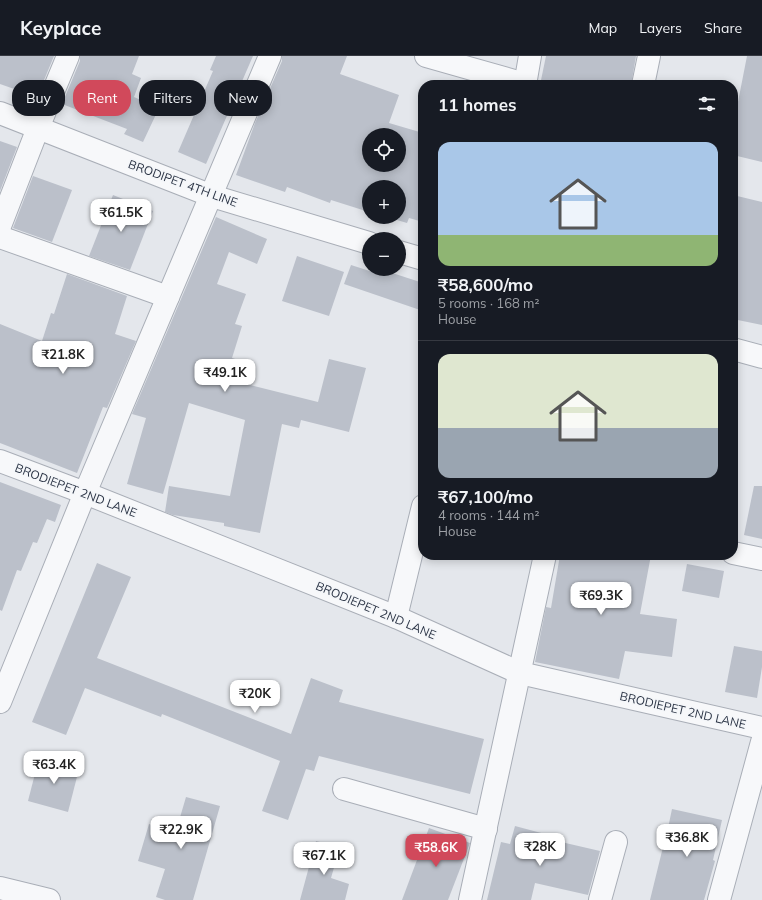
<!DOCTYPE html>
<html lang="en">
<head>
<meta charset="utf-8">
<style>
	body { margin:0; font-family:Mulish,sans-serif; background:#20242c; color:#f1f3f6; height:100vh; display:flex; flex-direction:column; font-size:15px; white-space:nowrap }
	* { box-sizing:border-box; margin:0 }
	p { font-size:13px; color:#9ea1a6 }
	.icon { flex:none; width:22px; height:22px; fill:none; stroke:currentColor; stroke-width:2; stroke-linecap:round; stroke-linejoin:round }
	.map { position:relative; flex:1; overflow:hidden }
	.sheet { position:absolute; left:418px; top:24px; width:320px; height:480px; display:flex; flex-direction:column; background:#171b24; border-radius:16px; box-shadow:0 2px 10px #0003 }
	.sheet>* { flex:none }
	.top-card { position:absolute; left:12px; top:24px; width:346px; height:36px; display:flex; gap:8px }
	.tools { position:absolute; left:362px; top:72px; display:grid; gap:8px }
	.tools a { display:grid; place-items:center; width:44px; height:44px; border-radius:50%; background:#171b24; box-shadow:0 2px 10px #0003; font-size:20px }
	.price { position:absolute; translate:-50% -34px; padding:0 9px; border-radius:8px; background:#fff; color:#222; font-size:13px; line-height:26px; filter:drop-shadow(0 1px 2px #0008) }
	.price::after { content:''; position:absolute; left:50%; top:24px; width:12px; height:9px; margin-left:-6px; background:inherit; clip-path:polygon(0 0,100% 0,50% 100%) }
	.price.selected { background:#d1495b; color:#fff }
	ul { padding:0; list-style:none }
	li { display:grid; align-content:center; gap:8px; height:212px; padding:0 20px }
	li+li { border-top:1px solid #363941 }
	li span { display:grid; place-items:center; height:124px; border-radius:12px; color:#555 }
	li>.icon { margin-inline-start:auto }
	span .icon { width:72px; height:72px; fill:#fffc; stroke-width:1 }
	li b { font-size:17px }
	h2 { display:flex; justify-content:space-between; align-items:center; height:48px; padding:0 20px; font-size:17px }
	.tag { padding:0 14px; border-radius:16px; background:#171b24; box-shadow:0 2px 10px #0003; font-size:14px; line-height:36px }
	.tag.selected { background:#d1495b; color:#fff }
	header { display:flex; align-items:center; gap:24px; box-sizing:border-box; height:56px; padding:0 20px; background:#171b24; border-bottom:1px solid #363941 }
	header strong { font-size:19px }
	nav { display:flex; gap:22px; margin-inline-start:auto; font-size:14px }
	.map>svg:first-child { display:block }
</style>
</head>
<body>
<header>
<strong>Keyplace</strong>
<nav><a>Map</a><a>Layers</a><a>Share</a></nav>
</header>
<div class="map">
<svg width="762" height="844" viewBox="0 0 762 844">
	<rect width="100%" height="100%" fill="#e4e7ec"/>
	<g fill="#bbc0ca" fill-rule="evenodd">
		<polygon points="0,0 54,0 37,41 0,28"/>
		<polygon points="80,0 139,0 132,18 141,22 134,41 159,52 143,86 124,78 127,73 62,48 80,5"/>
		<polygon points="216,0 253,0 206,108 178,96 213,15 210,14"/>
		<path d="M282,0H347L340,18L399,39L389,67L423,77V166L409,162L407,167L387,161H399V131H369V156L331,144L330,147L287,131L285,136L236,119L255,67L282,5ZM369,79H399V109H369Z"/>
		<polygon points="546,0 636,0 631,29 540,29"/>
		<polygon points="747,0 762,0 762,106 733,99 733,50 737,51"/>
		<polygon points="0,85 17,91 0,135"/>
		<polygon points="33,120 72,134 52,186 13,172"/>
		<polygon points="113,139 153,155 130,214 89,200"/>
		<polygon points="733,139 762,146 762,269 733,263"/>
		<polygon points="216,161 267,183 257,208 229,196 217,228 246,238 235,268 242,270 232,302 248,307 242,327 318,346 329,303 366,312 349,376 301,364 299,372 282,368 260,477 224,470 224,467 173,459 165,456 169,430 230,440 245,364 189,347 163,438 127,428 146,362 132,358"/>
		<polygon points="297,200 344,216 329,260 282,245"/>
		<polygon points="351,209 379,218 380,213 423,227 423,255 344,228"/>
		<polygon points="67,218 127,240 115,278 136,285 107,352 103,351 77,417 0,387 0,268 42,285 51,257 54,258"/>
		<polygon points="0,426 61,449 55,466 47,463 37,487 33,486 21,515 17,514 2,555 0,554"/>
		<polygon points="754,430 762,430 762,483 744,479"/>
		<polygon points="560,499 651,499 640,558 677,563 672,601 625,595 619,623 535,606 546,551 551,552"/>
		<polygon points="97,507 131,521 97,602 291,678 311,622 343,634 339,646 484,683 470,738 319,700 314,715 306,713 288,764 262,755 280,705 162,658 161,661 85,632 66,679 32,666"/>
		<polygon points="687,508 724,515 719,542 682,535"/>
		<polygon points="734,590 762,595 762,611 757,642 725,636"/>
		<polygon points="39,702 79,713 68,756 28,745"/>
		<polygon points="186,741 220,750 193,844 165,844 156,841 165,813 138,805 149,768 176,775"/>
		<polygon points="672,753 722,764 713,804 715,805 704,844 650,844 663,791 664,791"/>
		<polygon points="515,770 545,778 544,782 600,795 588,839 535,827 531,844 487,844 501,786 510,788"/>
		<polygon points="429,772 470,787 448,844 402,844"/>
		<polygon points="316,785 340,791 331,822 349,828 345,844 300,844"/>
	</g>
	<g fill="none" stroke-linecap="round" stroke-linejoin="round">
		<defs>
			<g id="minor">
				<polyline points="426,0 525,28"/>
				<polyline points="525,29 530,0"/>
				<polyline points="643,29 649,0"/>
				<polyline points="0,57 212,140 369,187"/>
				<polyline points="0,170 38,72 68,0"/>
				<polyline points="0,181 168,241"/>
				<polyline points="399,196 423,203"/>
				<polyline points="733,293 762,301"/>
				<polyline points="0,405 85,437 396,561 520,617 762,672"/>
				<polyline points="733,497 762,503"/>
				<polyline points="396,561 423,450"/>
				<polyline points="0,646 85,437 270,0"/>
				<polyline points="344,733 486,773"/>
				<polyline points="0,832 49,844"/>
				<polyline points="470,844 545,499"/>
				<polyline points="600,844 616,786"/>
				<polyline points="719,844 762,686"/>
			</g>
		</defs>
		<use href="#minor" stroke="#a9aeb7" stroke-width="24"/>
		<use href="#minor" stroke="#f7f8fa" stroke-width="22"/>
	</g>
	<g text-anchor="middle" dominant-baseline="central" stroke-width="3" stroke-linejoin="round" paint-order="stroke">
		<g font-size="12" fill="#2b3445" stroke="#f4f6f9">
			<text transform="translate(183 127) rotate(20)">BRODIPET 4TH LINE</text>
			<text transform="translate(76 434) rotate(21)">BRODIEPET 2ND LANE</text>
			<text transform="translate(376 554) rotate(23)">BRODIEPET 2ND LANE</text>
			<text transform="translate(683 654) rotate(13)">BRODIEPET 2ND LANE</text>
		</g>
	</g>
</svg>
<div class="tools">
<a><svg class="icon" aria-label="locate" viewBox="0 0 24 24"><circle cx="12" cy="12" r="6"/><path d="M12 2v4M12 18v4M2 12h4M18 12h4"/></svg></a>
<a>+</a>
<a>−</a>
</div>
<b class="price" style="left:121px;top:177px">₹61.5K</b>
<b class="price" style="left:63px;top:319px">₹21.8K</b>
<b class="price" style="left:225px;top:337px">₹49.1K</b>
<b class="price" style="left:601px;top:560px">₹69.3K</b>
<b class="price" style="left:255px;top:658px">₹20K</b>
<b class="price" style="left:54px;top:729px">₹63.4K</b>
<b class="price" style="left:181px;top:794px">₹22.9K</b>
<b class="price" style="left:687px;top:802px">₹36.8K</b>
<b class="price" style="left:540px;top:811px">₹28K</b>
<b class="price selected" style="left:436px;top:812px">₹58.6K</b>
<b class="price" style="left:324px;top:820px">₹67.1K</b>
<div class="top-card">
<a class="tag">Buy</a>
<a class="tag selected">Rent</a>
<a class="tag">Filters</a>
<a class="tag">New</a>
</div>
<section class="sheet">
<h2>11 homes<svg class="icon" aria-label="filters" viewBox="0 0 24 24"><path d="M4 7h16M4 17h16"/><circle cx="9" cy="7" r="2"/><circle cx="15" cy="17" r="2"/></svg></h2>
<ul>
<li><span style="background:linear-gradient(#a9c7e8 75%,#8fb573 0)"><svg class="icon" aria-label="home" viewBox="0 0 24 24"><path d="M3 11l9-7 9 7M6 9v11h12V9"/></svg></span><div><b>₹58,600/mo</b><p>5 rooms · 168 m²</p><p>House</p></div></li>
<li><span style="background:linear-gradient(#dfe7d0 60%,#9aa5b1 0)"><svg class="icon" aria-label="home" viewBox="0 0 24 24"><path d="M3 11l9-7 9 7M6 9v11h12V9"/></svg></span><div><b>₹67,100/mo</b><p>4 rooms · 144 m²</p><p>House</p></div></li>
</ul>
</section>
</div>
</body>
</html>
